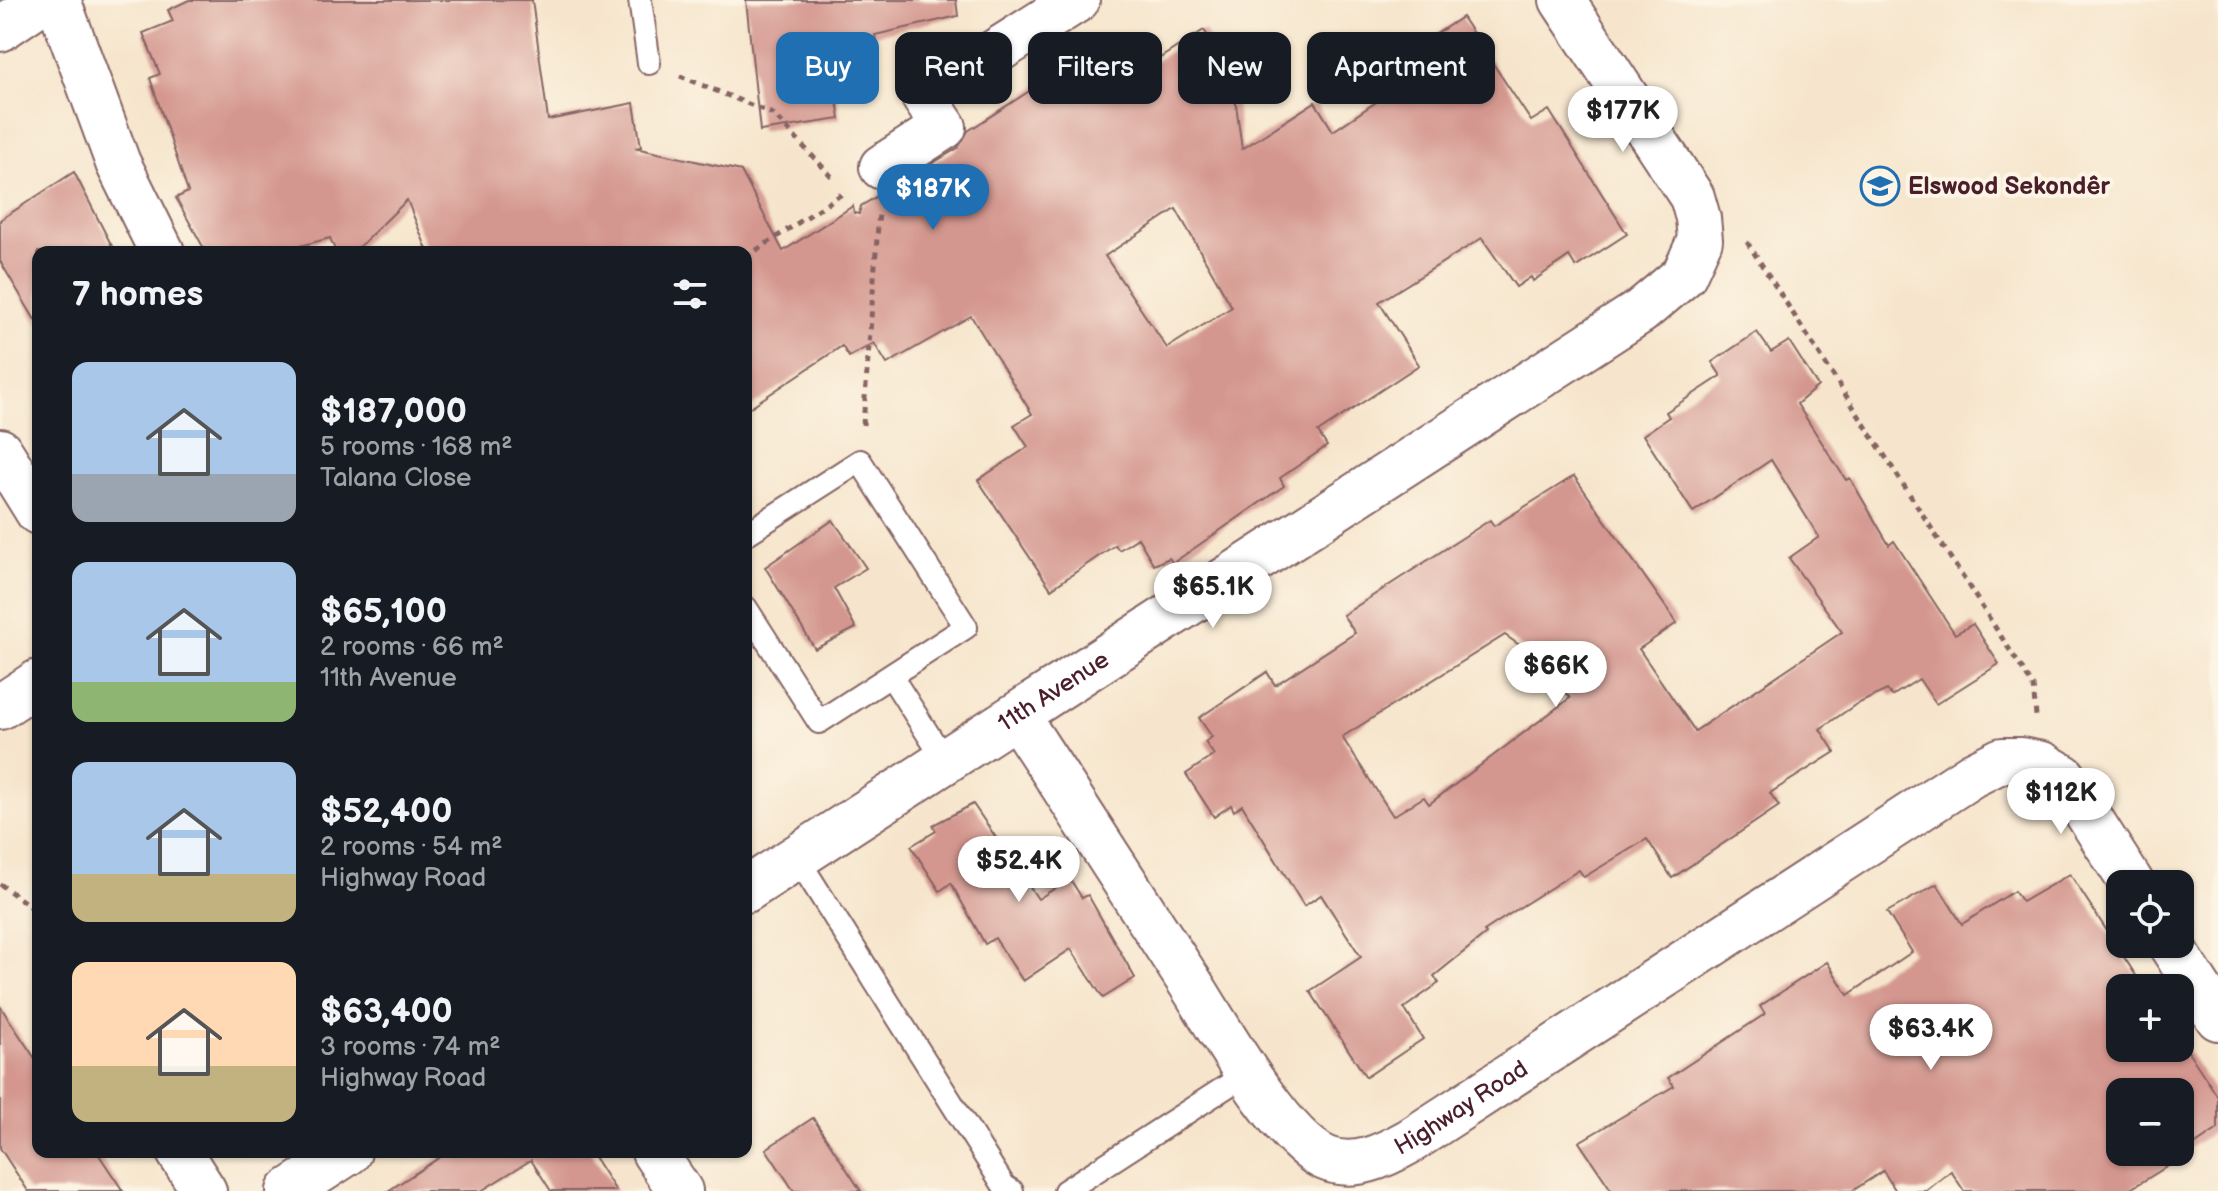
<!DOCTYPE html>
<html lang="en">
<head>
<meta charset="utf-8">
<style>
	body { margin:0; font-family:"Balsamiq Sans",sans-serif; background:#242831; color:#f1f3f6; height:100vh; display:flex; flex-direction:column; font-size:30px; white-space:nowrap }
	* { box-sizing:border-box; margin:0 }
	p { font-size:26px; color:#9ea1a6 }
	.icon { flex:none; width:44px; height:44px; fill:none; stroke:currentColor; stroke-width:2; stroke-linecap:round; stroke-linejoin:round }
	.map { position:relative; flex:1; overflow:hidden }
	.panel { position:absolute; left:32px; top:246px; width:720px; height:912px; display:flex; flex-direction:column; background:#171b24; border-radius:16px; box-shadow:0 2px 6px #0004 }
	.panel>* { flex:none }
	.banner { position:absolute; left:776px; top:32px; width:760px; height:72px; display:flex; gap:16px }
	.fabs { position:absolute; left:2106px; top:870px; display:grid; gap:16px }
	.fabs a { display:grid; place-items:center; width:88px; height:88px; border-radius:16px; background:#171b24; box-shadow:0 2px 6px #0004; font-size:40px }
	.price { position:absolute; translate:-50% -68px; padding:0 18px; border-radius:28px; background:#fff; color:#222; font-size:26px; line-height:52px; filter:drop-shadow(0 2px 4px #0008) }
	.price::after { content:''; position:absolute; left:50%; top:48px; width:24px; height:18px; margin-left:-12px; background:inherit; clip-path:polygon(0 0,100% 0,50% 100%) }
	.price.selected { background:#1f6fb2; color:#fff }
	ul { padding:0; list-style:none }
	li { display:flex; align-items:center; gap:24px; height:200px; padding:0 40px }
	li span { display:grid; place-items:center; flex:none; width:224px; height:160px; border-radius:16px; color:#555 }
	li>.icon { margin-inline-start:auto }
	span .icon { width:96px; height:96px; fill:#fffc; stroke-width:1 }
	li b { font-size:34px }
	h2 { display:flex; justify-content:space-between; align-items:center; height:96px; padding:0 40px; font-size:34px }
	.chip { padding:0 28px; border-radius:16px; background:#171b24; box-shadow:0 2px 6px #0004; font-size:28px; line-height:72px }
	.chip.selected { background:#1f6fb2; color:#fff }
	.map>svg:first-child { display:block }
</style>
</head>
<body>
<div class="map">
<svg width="2218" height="1191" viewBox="0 0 2218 1191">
	<rect width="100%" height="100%" fill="#fcf5e5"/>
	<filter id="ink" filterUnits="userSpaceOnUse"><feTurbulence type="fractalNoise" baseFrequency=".0125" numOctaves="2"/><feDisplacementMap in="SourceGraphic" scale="16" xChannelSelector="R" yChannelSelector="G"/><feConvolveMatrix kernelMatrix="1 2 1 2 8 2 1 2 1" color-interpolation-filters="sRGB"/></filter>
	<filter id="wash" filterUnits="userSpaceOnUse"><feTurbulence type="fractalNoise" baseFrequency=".006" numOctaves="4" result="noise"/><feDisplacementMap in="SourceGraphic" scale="32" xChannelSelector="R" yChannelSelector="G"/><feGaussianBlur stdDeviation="1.8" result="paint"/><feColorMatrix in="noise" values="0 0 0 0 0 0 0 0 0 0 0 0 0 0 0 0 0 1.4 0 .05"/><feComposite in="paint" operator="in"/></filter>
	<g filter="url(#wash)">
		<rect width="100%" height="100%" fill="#f6e5cc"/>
		<g id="blocks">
			<g fill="#d4978f" fill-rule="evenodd">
				<path d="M189,0H532L548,120L634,103L641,147L635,148L741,171L783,251L853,206L854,213L859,214L861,206L958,148L968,131L1077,60L1101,96L1204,30L1232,74L1242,149L1315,102L1333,131L1425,69L1429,64L1418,46L1462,17L1531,121L1549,110L1627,234L1576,267L1569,256L1533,281L1531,277L1516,287L1482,238L1379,302L1419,365L1318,432L1327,446L1280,478L1284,486L1173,563L1169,558L1154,565L1138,538L1119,550L1115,545L1051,589L978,480L1028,447L1014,425L1032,414L971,316L887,364L874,343L849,357L842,346L746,410V252H428L407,200L358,248L345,252H336L330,238L278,252H206L176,198L188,192L150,78L160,74L143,33L173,21L168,10ZM1176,209L1232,307L1167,348L1105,256Z"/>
				<polygon points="746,0 956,0 958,16 875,35 877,47 830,55 840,119 760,131"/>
				<polygon points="74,172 115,252 38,252 38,325 0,261 0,220"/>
				<path d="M1757,332L1771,352L1789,341L1818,386L1797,404L1846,480L1850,478L1889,545L1894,541L1955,634L1973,624L1999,664L1936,704L1919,679L1892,696L1887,690L1855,705L1820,729L1835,752L1770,793L1779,806L1672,878L1647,839L1584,877L1579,870L1522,906L1484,931L1486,934L1434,976L1439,983L1404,1008L1423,1039L1366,1077L1310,991L1361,957L1321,895L1304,906L1242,805L1234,811L1231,805L1214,817L1186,774L1214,755L1205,742L1212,737L1199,718L1267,672L1275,685L1355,633L1343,615L1490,520L1494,526L1574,476L1677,623L1639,649L1695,731L1842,632L1789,558L1819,537L1771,460L1693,512L1643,435L1669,417L1666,412L1721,376L1712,362ZM1505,635L1542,661L1570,698L1429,804L1424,797L1393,816L1342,737Z"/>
				<polygon points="833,520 866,568 834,588 856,628 815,649 765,567"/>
				<polygon points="973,804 1038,899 1070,879 1082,898 1088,895 1135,978 1103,998 1071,949 1023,981 995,938 985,944 951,883 940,891 911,846 936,831 933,825"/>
				<path d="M2070,874L2144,988H2120V1048H2180V1039L2218,1097V1129L2175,1158L2176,1161L2127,1191H1964L1951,1171L1926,1191H1896L1883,1171L1852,1191H1612L1579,1142L1674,1086L1668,1078L1765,1014L1760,1006L1827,962L1848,995L1912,952L1887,912L1937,884L1962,924L2014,891L2022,902ZM2120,1092H2180V1152H2120Z"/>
				<polygon points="0,1006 38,1063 38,1152 97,1152 123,1191 28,1191 0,1148"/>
				<polygon points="813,1118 861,1191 794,1191 766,1149"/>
				<polygon points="448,1152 591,1152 616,1191 551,1191 531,1160 481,1191 388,1191"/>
			</g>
		</g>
	</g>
	<g filter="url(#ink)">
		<use href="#blocks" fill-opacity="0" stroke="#866463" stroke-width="2"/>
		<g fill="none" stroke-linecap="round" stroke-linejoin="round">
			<defs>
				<g id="service">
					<polyline points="640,0 649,63"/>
					<polyline points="746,534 860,461 966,627 819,722 746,608"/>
					<polyline points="891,676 945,761"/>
					<polyline points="796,856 1004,1186 1012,1191"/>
					<polyline points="1065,1191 1249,1072"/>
				</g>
				<g id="minor">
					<polyline points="58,0 118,163 162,252"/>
					<polyline points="0,29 43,0"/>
					<polyline points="882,167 944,127 924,97 1077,0"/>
					<polyline points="0,451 38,512"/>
					<polyline points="0,707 38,682"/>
					<path id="s1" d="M1017,716C1075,804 1132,893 1189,981C1218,1026 1279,1137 1325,1158C1354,1171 1385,1155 1410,1141L1972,775L2002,760H2021L2042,764L2064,777L2132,884"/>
					<path id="s2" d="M746,890L1641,311L1684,275L1700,240L1698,218L1692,197L1562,0"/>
					<polyline points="2170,944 2218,1018"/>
					<polyline points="179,1152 204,1191"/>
					<polyline points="654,1152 680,1191"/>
					<polyline points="289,1191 349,1152"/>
				</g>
			</defs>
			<use href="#service" stroke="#866463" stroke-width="26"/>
			<use href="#minor" stroke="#866463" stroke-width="48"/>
			<g stroke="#866463" stroke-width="5" stroke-dasharray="6 6" stroke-linecap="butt">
				<polyline points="680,76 773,114 834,179"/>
				<polyline points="1747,242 2033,686 2036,716"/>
				<polyline points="746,257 845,192"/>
				<polyline points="863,425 879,212"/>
				<polyline points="0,884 38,912"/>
			</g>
			<use href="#service" stroke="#fff" stroke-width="22"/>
			<use href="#minor" stroke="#fff" stroke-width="44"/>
		</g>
	</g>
	<defs>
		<symbol id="school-ring" viewBox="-11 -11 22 22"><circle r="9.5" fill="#fcf5e5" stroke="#1f6fb2" stroke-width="1.5"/><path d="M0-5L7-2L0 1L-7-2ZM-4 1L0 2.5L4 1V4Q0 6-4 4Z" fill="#1f6fb2"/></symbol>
	</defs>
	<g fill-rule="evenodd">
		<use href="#school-ring" x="1858" y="164" width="44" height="44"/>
	</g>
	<g text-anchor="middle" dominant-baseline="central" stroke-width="8" stroke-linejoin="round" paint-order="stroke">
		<g font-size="24" font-weight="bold" fill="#4a1f2b" stroke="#fcf5e5" text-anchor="start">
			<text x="1908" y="186">Elswood Sekondêr</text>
		</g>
		<g font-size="24" fill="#4a1f2b" stroke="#fcf5e5">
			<text stroke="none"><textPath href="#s2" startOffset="366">11th Avenue</textPath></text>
			<text stroke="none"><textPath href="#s1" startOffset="692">Highway Road</textPath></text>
		</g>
	</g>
</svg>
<div class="fabs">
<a><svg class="icon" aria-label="locate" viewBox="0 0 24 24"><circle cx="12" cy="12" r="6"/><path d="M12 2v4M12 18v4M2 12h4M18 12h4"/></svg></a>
<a>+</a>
<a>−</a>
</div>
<b class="price" style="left:1623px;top:154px">$177K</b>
<b class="price selected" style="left:933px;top:232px">$187K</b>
<b class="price" style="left:1213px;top:630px">$65.1K</b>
<b class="price" style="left:1556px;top:709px">$66K</b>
<b class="price" style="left:2061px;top:836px">$112K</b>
<b class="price" style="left:1019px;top:904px">$52.4K</b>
<b class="price" style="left:1931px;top:1072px">$63.4K</b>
<div class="banner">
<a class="chip selected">Buy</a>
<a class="chip">Rent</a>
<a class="chip">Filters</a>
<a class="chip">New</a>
<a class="chip">Apartment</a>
</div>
<section class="panel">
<h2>7 homes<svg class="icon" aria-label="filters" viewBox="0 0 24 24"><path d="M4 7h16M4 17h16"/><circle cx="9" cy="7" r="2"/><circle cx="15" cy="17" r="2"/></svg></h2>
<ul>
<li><span style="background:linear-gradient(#a9c7e8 70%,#9aa5b1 0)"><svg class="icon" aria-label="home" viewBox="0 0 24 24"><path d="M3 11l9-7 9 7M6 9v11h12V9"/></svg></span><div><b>$187,000</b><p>5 rooms · 168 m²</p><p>Talana Close</p></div></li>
<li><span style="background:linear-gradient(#a9c7e8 75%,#8fb573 0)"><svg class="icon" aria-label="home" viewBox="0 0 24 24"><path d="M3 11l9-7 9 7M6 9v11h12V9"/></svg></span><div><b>$65,100</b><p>2 rooms · 66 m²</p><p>11th Avenue</p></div></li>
<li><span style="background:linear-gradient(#a9c7e8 70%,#c2b280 0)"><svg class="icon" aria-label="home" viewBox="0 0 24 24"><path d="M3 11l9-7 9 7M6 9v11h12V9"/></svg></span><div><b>$52,400</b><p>2 rooms · 54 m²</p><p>Highway Road</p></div></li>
<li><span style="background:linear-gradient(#ffd9b3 65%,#c2b280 0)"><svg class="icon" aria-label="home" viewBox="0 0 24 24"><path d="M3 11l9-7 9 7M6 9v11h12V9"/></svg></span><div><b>$63,400</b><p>3 rooms · 74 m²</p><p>Highway Road</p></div></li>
</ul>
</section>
</div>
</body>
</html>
